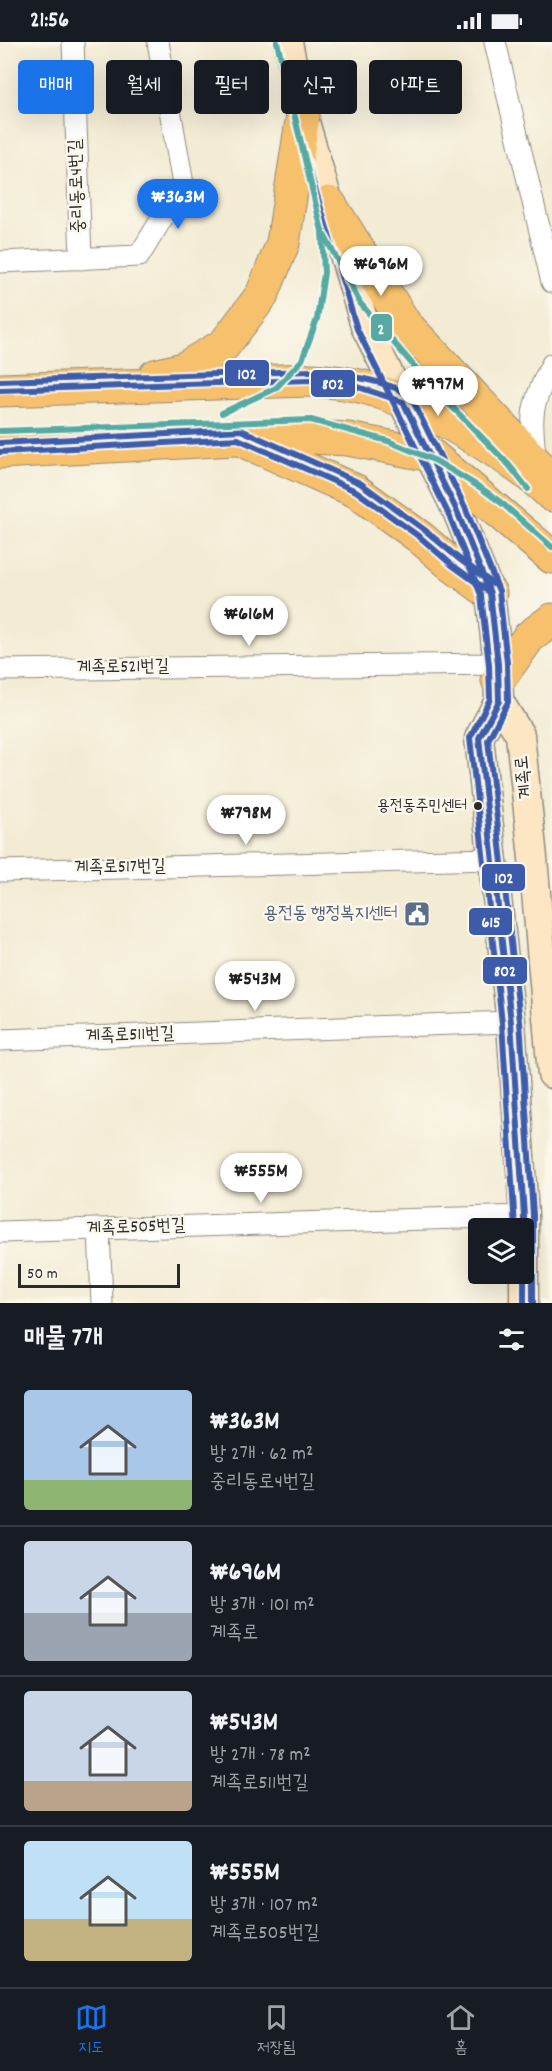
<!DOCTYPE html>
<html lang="ko">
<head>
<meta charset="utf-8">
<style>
	body { margin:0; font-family:Dekko,"Poor Story",sans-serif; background:#242831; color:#f1f3f6; height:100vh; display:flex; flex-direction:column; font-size:22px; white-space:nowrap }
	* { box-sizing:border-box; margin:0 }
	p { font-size:20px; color:#9ea1a6 }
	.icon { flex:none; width:33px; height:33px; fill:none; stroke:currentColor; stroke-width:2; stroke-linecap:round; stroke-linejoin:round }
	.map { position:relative; height:1261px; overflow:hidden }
	.sheet { display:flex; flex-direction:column; background:#171b24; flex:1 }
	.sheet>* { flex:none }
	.top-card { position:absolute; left:18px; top:18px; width:516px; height:54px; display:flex; gap:12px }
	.controls { position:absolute; left:468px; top:1176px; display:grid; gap:12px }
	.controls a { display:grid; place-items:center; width:66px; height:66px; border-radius:6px; background:#171b24; box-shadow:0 6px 24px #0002; font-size:30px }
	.scale { position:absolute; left:18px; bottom:15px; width:162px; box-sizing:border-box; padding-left:6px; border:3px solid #2b2b2b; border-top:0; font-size:16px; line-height:21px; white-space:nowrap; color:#2b2b2b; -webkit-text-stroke:4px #fbf7ec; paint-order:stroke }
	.price { position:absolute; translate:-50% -51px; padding:0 14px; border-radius:21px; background:#fff; color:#222; font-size:20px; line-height:39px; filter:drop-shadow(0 2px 3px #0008) }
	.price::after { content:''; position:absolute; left:50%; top:36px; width:18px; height:14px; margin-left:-9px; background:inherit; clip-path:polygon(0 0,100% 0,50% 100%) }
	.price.selected { background:#1a73e8; color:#fff }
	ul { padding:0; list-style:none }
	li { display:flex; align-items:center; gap:18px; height:150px; padding:0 24px }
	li+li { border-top:2px solid #363941 }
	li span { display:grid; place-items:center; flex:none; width:168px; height:120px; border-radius:6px; color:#555 }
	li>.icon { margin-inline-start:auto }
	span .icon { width:72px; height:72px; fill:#fffc; stroke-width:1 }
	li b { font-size:26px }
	h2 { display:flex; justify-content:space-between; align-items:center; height:72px; padding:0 24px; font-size:26px }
	.chip { padding:0 21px; border-radius:6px; background:#171b24; box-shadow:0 6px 24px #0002; font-size:21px; line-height:54px }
	.chip.selected { background:#1a73e8; color:#fff }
	.status { display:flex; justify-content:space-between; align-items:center; height:42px; padding:0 30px; background:#171b24; direction:ltr }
	.status svg { height:16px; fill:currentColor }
	.menu { display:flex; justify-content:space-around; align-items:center; height:84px; border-top:2px solid #363941; background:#171b24; font-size:16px; color:#9ea1a6 }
	.menu a { display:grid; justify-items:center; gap:3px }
	.menu .selected { color:#1a73e8 }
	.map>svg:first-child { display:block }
</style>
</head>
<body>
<div class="status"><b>21:56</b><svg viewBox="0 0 49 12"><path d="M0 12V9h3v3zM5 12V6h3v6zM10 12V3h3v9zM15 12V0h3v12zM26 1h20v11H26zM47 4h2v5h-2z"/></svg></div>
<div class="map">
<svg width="552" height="1261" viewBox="0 0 552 1261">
	<rect width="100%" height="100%" fill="#fbf7ec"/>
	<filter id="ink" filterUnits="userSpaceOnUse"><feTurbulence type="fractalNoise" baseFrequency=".0167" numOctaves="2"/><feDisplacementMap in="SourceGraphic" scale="12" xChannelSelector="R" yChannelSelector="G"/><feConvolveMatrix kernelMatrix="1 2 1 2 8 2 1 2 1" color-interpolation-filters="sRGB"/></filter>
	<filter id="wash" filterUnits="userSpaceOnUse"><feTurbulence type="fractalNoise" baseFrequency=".008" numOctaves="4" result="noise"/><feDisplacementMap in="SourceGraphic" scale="24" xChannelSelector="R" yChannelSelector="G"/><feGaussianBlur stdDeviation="1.35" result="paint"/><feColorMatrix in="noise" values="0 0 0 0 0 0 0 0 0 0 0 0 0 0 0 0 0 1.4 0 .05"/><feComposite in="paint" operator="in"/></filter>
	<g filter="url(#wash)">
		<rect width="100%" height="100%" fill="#f3ebd3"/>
	</g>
	<g filter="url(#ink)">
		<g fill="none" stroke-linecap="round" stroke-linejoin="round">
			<defs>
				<g id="street">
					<polyline points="73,0 81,217"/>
					<polyline points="495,0 552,240"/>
					<polyline points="0,220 139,214 183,142 158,0"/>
					<path d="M536,420C530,374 530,364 552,322"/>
					<polyline points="0,628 498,622"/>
					<polyline points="0,829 492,817"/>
					<polyline points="0,998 511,980"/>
					<polyline points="99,1187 102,1261"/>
					<polyline points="0,1190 524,1174"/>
				</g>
				<g id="secondary">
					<polyline points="288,0 303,73 365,284 457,469 490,551 498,622 499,659 479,696 511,980 524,1174 524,1261"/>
					<polyline points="499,659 520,693 533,816 552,1032"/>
				</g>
				<g id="primary">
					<polyline points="329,161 405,282 538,423"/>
					<polyline points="155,334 183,327 224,303 262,253 283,201 303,73"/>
					<path d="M0,348L310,338C332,339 353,341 374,348C431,367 509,412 552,453"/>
					<polyline points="246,400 356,449 421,496 452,523 490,551"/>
					<polyline points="0,410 292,394 348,397 431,413 552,515"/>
					<polyline points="498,638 529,595 552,578"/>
				</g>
			</defs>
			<use href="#street" stroke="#8f8b7f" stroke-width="23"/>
			<use href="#secondary" stroke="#8f8b7f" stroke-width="31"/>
			<use href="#primary" stroke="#8f8b7f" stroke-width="35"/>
			<use href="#street" stroke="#fff" stroke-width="21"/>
			<use href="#secondary" stroke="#fce6c4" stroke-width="28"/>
			<use href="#primary" stroke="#f7c06c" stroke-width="33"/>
			<defs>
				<g id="bus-1">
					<polyline points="0,348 310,338 358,345 403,360 457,469 490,551 498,622 499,659 479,696 511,980 524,1174 524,1261"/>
					<polyline points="0,410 238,397 356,449 421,496 452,523 488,549"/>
				</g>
				<polyline id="bus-2" points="279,2 294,76 357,287 449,473 481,553 489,623 490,657 470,696 502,981 515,1186"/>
				<g id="bus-3">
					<path d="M0,339L311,329C335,331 393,339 411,355L465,465L499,549L507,621L508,660L488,698L520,979L533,1173V1261"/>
					<polyline points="0,401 241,388 360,441 426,489 458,516 493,542"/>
				</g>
			</defs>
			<use href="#bus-1" stroke="#fbf7ec" stroke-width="10"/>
			<use href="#bus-2" stroke="#fbf7ec" stroke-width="10"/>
			<use href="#bus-3" stroke="#fbf7ec" stroke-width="10"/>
			<use href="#bus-1" stroke="#3d5bab" stroke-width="6"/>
			<use href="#bus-2" stroke="#3d5bab" stroke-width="6"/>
			<use href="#bus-3" stroke="#3d5bab" stroke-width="6"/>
			<defs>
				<g id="tram-1">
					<polyline points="277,0 322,189 360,261 425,337 509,423 528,447"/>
					<polyline points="222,371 276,346 302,318 317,277 324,231 322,189"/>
					<polyline points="0,389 311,378 388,399 436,419 481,446 503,462 552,505"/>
				</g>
			</defs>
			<use href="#tram-1" stroke="#fbf7ec" stroke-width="10"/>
			<use href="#tram-1" stroke="#57aaa4" stroke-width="6"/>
		</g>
	</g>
	<defs>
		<symbol id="civic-square" viewBox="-11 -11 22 22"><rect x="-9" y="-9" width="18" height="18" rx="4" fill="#5c6f8a" stroke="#fbf7ec"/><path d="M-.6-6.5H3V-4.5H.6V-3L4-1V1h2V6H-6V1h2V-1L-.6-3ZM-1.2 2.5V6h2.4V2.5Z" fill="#fff"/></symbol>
	</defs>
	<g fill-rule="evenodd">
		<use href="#civic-square" x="402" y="857" width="30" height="30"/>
	</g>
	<circle fill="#2b2b2b" stroke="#fbf7ec" stroke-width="2" cx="478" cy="764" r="5"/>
	<g text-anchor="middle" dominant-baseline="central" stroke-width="5" stroke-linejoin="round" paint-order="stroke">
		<g font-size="16" fill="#2b2b2b" stroke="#fbf7ec" text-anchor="end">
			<text x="467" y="764">용전동주민센터</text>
		</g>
		<g font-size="18" fill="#2b2b2b" stroke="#fbf7ec">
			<text transform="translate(78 144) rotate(-92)">중리동로4번길</text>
			<text transform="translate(123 626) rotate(-1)">계족로521번길</text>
			<text transform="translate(525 735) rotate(-96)">계족로</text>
			<text transform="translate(120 826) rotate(-1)">계족로517번길</text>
			<text transform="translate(130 994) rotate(-2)">계족로511번길</text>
			<text transform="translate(136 1186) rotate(-2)">계족로505번길</text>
		</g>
		<g font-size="18" fill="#4e5e75" stroke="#fbf7ec" text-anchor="end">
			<text x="398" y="872">용전동 행정복지센터</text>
		</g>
	</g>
	<g stroke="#fbf7ec" stroke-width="2">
		<rect x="370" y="271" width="23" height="29" rx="6" fill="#57aaa4"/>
		<rect x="224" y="317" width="46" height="28" rx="6" fill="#3d5bab"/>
		<rect x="310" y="327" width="46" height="29" rx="6" fill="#3d5bab"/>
		<rect x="481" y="821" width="45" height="29" rx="6" fill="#3d5bab"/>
		<rect x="468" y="865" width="45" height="29" rx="6" fill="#3d5bab"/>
		<rect x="482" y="914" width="46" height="29" rx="6" fill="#3d5bab"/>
	</g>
	<g font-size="16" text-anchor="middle" font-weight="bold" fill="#fff">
		<text x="381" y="292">2</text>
		<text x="247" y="337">102</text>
		<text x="333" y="347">802</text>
		<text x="504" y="841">102</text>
		<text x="491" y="885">615</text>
		<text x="505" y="934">802</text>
	</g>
</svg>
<div class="controls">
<a><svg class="icon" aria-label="layers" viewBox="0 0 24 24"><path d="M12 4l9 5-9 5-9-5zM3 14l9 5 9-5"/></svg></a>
</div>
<div class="scale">50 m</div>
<b class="price selected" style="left:178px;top:188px">₩363M</b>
<b class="price" style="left:381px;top:255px">₩696M</b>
<b class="price" style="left:438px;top:375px">₩997M</b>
<b class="price" style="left:249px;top:605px">₩616M</b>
<b class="price" style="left:246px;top:804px">₩798M</b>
<b class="price" style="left:255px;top:970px">₩543M</b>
<b class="price" style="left:261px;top:1162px">₩555M</b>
<div class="top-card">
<a class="chip selected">매매</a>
<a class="chip">월세</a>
<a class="chip">필터</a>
<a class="chip">신규</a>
<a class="chip">아파트</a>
</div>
</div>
<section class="sheet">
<h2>매물 7개<svg class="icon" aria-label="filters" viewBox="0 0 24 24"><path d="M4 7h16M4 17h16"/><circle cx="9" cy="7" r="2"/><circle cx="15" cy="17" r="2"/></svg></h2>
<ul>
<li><span style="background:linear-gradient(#a9c7e8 75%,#8fb573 0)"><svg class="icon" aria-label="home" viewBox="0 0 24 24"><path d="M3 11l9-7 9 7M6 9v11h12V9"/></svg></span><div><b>₩363M</b><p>방 2개 · 62 m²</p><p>중리동로4번길</p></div></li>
<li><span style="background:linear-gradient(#c9d6e8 60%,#9aa5b1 0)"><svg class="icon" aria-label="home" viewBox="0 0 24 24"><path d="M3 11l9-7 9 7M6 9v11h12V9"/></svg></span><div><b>₩696M</b><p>방 3개 · 101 m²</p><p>계족로</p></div></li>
<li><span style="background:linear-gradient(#c9d6e8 75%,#b9a48a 0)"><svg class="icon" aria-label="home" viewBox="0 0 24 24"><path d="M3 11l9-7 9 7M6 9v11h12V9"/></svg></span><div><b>₩543M</b><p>방 2개 · 78 m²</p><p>계족로511번길</p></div></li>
<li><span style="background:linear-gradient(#bfe0f5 65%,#c2b280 0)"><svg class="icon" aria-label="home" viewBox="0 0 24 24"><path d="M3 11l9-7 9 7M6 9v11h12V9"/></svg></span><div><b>₩555M</b><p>방 3개 · 107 m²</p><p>계족로505번길</p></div></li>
</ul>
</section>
<nav class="menu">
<a class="selected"><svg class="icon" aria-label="map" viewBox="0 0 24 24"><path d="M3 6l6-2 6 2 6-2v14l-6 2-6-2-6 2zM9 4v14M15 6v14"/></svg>지도</a>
<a><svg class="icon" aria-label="saved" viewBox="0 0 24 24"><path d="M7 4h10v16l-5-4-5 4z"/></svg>저장됨</a>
<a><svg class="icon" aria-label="home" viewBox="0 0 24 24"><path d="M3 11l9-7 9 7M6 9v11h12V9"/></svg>홈</a>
</nav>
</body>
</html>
